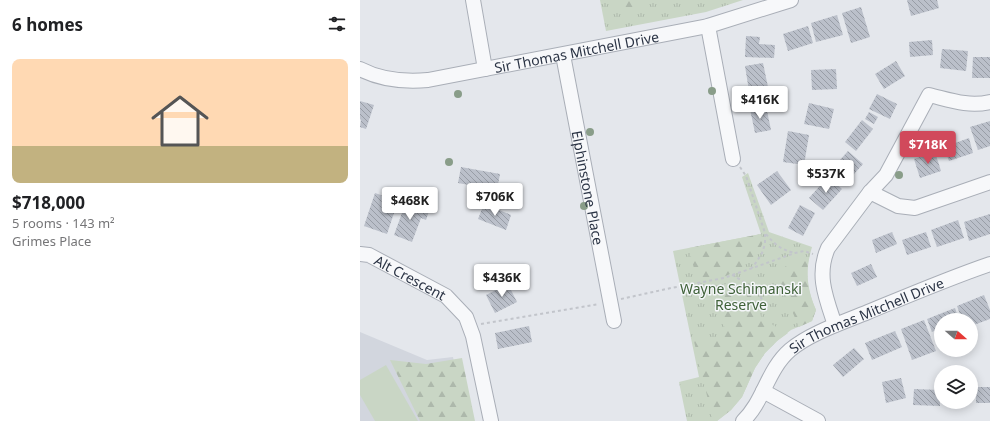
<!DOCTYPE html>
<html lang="en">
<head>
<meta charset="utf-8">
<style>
	body { margin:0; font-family:"Noto Sans",sans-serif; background:#f2f2f2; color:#202124; height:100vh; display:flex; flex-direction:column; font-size:15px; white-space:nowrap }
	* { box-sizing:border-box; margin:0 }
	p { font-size:13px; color:#757577 }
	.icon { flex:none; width:22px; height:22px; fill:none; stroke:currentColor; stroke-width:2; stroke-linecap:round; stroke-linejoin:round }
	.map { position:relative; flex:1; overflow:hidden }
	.drawer { display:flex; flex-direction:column; background:#fff; width:360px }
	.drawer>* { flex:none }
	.needle { width:26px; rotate:110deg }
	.buttons { position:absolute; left:574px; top:313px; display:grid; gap:8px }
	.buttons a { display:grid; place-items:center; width:44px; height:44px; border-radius:50%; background:#fff; box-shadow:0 2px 10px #0003; font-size:20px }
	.price { position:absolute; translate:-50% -34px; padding:0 9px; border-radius:4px; background:#fff; color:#222; font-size:13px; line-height:26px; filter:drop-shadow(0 1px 2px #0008) }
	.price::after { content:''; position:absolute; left:50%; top:24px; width:12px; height:9px; margin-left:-6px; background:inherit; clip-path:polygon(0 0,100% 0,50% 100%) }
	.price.selected { background:#d1495b; color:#fff }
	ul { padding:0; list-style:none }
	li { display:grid; align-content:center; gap:8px; height:212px; padding:0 12px }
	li+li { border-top:1px solid #e0e0e0 }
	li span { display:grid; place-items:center; height:124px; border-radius:8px; color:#555 }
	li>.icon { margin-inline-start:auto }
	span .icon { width:72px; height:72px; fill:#fffc; stroke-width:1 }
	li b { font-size:17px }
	h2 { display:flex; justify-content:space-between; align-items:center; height:48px; padding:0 12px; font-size:17px }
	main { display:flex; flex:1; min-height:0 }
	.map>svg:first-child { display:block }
</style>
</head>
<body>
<main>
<section class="drawer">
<h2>6 homes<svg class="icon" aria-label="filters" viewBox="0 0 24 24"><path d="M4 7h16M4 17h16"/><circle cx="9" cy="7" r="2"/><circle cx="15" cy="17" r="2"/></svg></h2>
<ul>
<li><span style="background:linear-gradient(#ffd9b3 70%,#c2b280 0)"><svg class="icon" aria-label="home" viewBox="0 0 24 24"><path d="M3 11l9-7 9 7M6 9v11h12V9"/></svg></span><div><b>$718,000</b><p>5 rooms · 143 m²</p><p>Grimes Place</p></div></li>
</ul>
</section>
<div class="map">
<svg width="630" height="421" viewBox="0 0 630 421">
	<defs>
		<pattern id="grass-tufts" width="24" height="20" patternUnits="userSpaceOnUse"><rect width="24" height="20" fill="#c9d6c5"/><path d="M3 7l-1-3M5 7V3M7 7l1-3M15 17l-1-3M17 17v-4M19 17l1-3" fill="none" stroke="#adb8ab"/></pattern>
		<pattern id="forest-firs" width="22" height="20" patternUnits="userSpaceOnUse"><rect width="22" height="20" fill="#c9d6c5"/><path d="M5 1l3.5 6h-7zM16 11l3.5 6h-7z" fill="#adb8ab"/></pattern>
		<pattern id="building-back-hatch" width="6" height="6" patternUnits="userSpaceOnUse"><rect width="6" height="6" fill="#bbc0ca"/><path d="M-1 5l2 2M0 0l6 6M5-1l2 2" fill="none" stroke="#989da6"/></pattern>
	</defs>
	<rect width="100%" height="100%" fill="#e4e7ec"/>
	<polygon fill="#d2d6de" points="0,332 67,360 93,357 106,421 0,421"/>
	<g fill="url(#grass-tufts)">
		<polygon points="240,0 383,0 346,12 246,31"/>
		<path d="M388,173L409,232L452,247C445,271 446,288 456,310L452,321L431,330L417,341L405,353L395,368L382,397L371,410L357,421H327L319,382L339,377L313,251L401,234L382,177Z"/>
	</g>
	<g fill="url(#forest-firs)">
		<polygon points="259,0 284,0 284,1 279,9 264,10"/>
		<polygon points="401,234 403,242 398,254 381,268 366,276 337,281 329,248"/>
		<path d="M449,257C445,275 449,294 456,310L452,321L439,327L420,283V271C429,263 438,258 449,257Z"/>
		<polygon points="374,283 390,295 398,305 401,317 407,322 428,333 417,341 405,353 395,368 382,397 371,410 357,421 353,421 333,337 352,342 362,336 366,330 345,287"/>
		<polygon points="102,358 115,421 60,421 30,360 66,364"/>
	</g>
	<polygon fill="#c9d6c5" points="26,365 58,421 15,421 0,395 0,380"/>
	<g fill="url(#building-back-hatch)">
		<polygon points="547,0 577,0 579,8 551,16"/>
		<polygon points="501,7 510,37 491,43 482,13"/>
		<polygon points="477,15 483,35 456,42 451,23"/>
		<polygon points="448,26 453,43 428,51 423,34"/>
		<polygon points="386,36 400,37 399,44 415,45 414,58 385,57"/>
		<polygon points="572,40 573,55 550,57 549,42"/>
		<polygon points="582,49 608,51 606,71 580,68"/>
		<polygon points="613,57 630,57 630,78 612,78"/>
		<polygon points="536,61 545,76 524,89 515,74"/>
		<polygon points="403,63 408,87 389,91 385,66"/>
		<polygon points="476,69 477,89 452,90 451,70"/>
		<polygon points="517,94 537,104 530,119 509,109"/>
		<polygon points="0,101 14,105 6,129 0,127 1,120 0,119"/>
		<polygon points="449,103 474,109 469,129 444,124"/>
		<polygon points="406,106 411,130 395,133 390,109"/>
		<polygon points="509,112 518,117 514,124 505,119"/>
		<polygon points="502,120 513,129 496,151 485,142"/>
		<polygon points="630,121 630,146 618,150 610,127"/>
		<polygon points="428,131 449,135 444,165 423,162"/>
		<polygon points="609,138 613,153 589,161 584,147"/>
		<polygon points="488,151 503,164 485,184 470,171"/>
		<polygon points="575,152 581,171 560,178 554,159"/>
		<polygon points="101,167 140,174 137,190 98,183"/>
		<polygon points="417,171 431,190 411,205 397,185"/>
		<polygon points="468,177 482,189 463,210 449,198"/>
		<polygon points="15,193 38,201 27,234 4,226"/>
		<polygon points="46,202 69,211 66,220 61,218 52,242 34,235"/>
		<polygon points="124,204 151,215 146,230 118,219"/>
		<polygon points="440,205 455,213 443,236 428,228"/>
		<polygon points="630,214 630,234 609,241 604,222"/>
		<polygon points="598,220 604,238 577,247 571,230"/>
		<polygon points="532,232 537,244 516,253 512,240"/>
		<polygon points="566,232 571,247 547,255 542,240"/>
		<polygon points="511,264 517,277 497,286 491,273"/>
		<polygon points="148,284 157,302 135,313 126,295"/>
		<polygon points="624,295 630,310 630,319 611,326 611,320 602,320 597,306"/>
		<polygon points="595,308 599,320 581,320 581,328 572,332 567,319"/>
		<polygon points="564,320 576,351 552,360 541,329"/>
		<polygon points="169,326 172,342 138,349 135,333"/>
		<polygon points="535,331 542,347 512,360 505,343"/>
		<polygon points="494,348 504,359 483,377 473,365"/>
		<polygon points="541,378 546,398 526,403 522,382"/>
		<rect x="616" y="387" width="14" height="16"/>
		<polygon points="554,389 580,390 580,406 553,405"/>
	</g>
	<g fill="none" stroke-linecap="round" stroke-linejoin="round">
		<defs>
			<g id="minor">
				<polyline points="113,0 125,69"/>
				<polyline points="348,26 373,159"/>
				<path id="s1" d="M203,55L254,321"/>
				<path id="s2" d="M0,69C21,80 45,82 68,80L348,26L431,0"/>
				<polyline points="510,192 538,206 555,208 630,182"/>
				<path id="s3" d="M0,254L9,255L86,296L106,317L113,336L131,421"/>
				<path d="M475,325C466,298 456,275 468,248L510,192L526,175L569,95C590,100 608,107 630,102"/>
				<polyline points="403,391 458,421"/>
				<path id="s4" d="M383,421C404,401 407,370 430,350C450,333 484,322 508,312C549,295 589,278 630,264"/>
			</g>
		</defs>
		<use href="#minor" stroke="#a9aeb7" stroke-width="16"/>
		<g stroke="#c2c5cb" stroke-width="2" stroke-dasharray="3 3" stroke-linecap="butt">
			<polyline points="380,167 386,176 405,233 405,244 402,253 397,261 392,268"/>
			<path d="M406,234C414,244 421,250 435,253"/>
			<path d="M372,275C383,281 394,288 401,298C404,301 405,306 407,310"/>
			<polyline points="261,299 311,288 364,278 435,253 444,251 453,254"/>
			<polyline points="121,324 239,304"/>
		</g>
		<use href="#minor" stroke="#f7f8fa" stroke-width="14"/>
	</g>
	<g fill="#899d89">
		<circle cx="352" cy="91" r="4"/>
		<circle cx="98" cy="94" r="4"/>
		<circle cx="230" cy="132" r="4"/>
		<circle cx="89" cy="162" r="4"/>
		<circle cx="539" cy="175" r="4"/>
		<circle cx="224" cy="206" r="4"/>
	</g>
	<g text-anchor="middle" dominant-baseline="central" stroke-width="3" stroke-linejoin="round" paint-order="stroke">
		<g font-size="14" fill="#2b3445" stroke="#f4f6f9">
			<text stroke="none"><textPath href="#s2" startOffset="221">Sir Thomas Mitchell Drive</textPath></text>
			<text stroke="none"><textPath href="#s1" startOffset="135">Elphinstone Place</textPath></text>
			<text stroke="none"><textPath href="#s3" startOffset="56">Alt Crescent</textPath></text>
			<text stroke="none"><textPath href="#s4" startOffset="170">Sir Thomas Mitchell Drive</textPath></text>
		</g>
		<g font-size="14" fill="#3f6138" stroke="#f4f6f9">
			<text x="381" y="288">Wayne Schimanski<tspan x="381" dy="16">Reserve</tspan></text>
		</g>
	</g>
</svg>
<div class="buttons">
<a><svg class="needle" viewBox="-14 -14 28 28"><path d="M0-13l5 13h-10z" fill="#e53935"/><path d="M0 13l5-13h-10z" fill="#757577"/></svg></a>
<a><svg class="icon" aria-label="layers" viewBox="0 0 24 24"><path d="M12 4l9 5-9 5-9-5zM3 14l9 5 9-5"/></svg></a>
</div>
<b class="price" style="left:400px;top:120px">$416K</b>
<b class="price selected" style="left:568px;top:165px">$718K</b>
<b class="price" style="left:466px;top:194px">$537K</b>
<b class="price" style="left:135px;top:217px">$706K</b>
<b class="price" style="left:50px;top:221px">$468K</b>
<b class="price" style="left:142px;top:298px">$436K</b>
</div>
</main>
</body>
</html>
